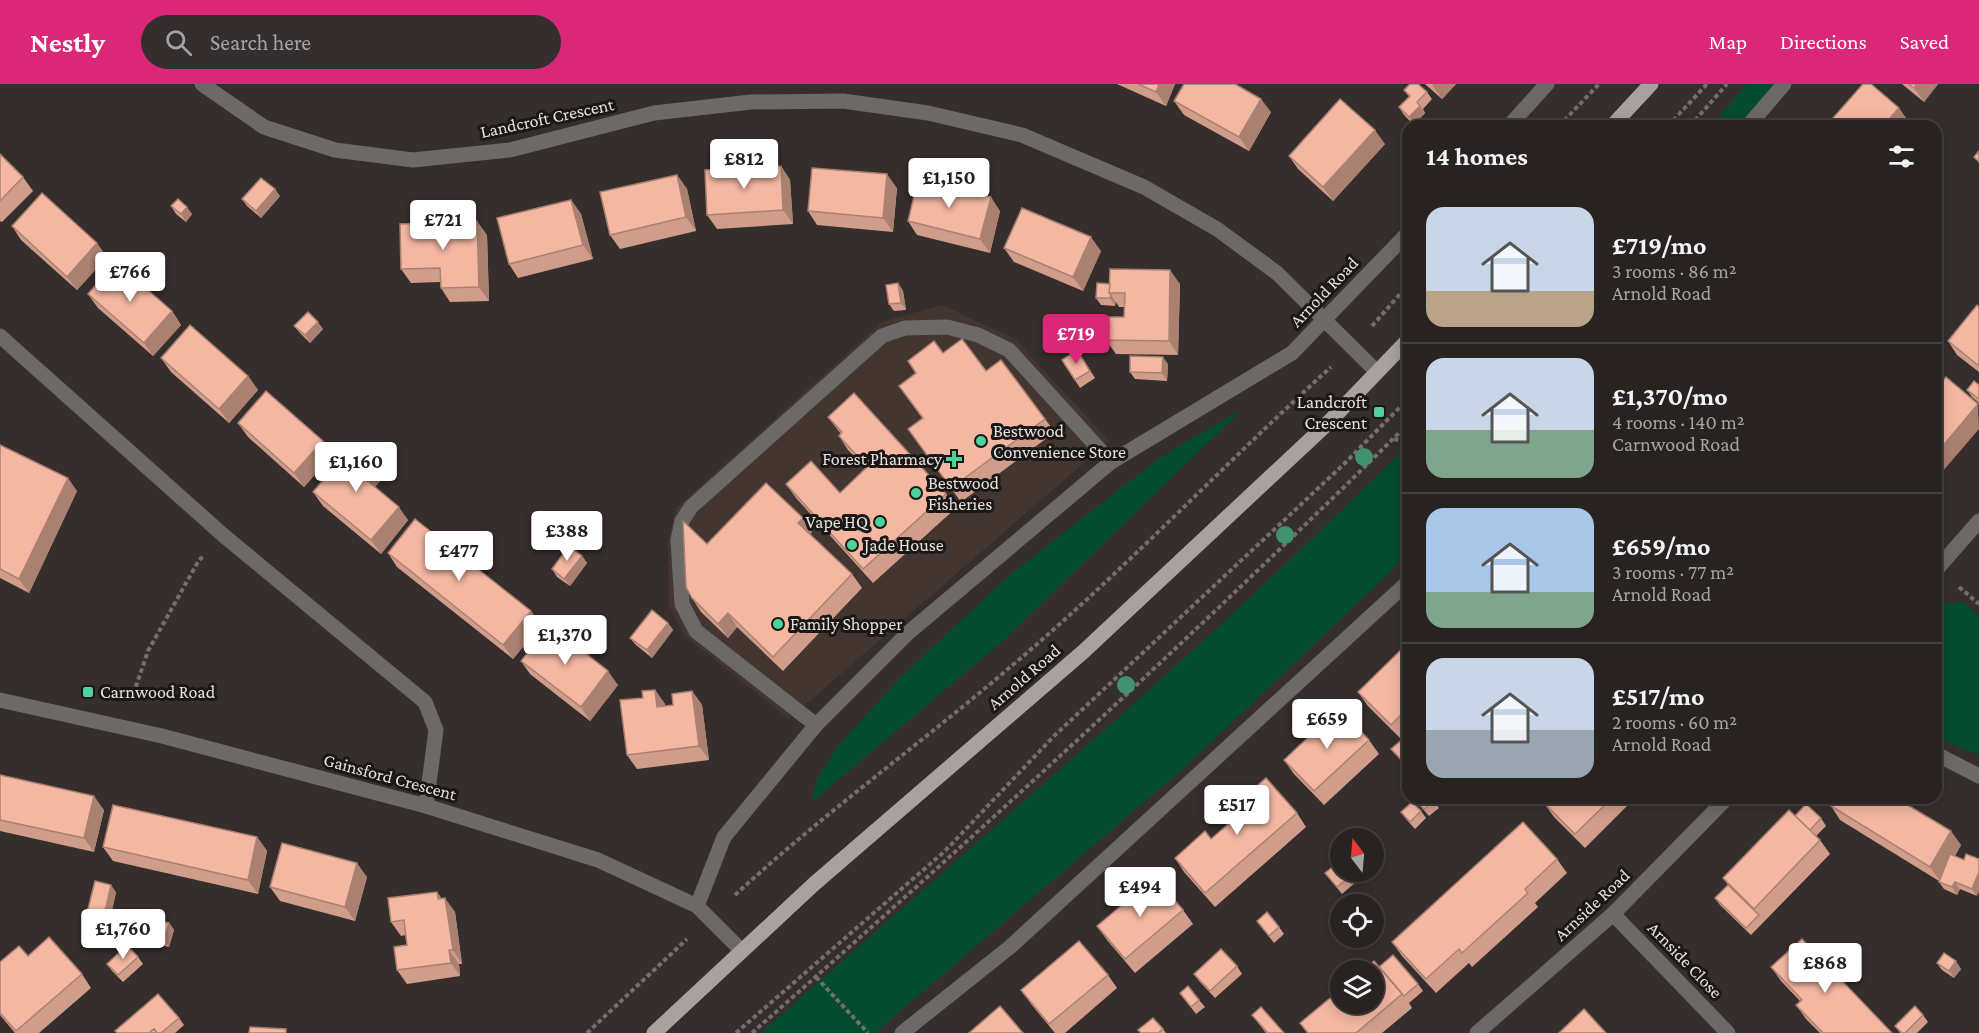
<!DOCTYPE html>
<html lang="en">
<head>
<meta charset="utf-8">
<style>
	body { margin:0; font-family:"Crimson Pro",serif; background:#342f2e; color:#f1f3f6; height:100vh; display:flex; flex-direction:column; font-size:22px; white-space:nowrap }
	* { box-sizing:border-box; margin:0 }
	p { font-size:20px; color:#a5a4a5 }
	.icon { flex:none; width:33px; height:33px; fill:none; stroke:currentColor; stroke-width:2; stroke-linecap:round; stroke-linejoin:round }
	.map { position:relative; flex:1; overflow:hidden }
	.sheet { position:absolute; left:1402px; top:36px; width:540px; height:684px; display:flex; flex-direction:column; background:#282221; border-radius:18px; box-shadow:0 3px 15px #0003,0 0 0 2px #443f3f }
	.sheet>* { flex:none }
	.needle { width:39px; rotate:344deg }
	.tools { position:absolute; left:1330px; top:744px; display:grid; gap:12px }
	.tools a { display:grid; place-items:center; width:54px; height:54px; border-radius:50%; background:#282221; box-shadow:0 3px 15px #0003,0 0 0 2px #443f3f; font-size:30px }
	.price { position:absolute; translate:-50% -51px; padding:0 14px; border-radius:6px; background:#fff; color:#222; font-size:20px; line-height:39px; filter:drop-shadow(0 2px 3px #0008) }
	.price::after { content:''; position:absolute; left:50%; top:36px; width:18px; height:14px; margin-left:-9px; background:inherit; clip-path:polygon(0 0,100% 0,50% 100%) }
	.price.selected { background:#db2777; color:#fff }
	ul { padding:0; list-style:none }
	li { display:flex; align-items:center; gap:18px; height:150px; padding:0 24px }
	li+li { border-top:2px solid #443f3f }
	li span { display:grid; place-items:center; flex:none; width:168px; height:120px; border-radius:18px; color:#555 }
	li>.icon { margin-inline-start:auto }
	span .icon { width:72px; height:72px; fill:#fffc; stroke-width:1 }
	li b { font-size:26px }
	h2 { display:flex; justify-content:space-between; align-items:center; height:72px; padding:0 24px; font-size:26px }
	header { display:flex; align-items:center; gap:36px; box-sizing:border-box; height:84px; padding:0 30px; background:#db2777; color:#fff }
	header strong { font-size:28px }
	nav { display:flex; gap:33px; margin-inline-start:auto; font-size:21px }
	.search { width:420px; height:54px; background:#342f2e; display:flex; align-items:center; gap:15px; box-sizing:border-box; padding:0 21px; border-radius:33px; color:#a5a4a5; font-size:22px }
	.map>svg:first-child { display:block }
</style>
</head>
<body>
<header>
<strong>Nestly</strong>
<div class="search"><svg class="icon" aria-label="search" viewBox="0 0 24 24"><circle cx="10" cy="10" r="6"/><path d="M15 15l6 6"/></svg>Search here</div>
<nav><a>Map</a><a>Directions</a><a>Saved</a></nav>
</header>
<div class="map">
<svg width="1979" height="949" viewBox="0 0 1979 949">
	<rect width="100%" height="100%" fill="#362e2c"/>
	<polygon fill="#433631" points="942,221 1015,255 1109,357 789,635 685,552 669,522 668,459 676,424 882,238"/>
	<g fill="#034b31">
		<polygon points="1747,0 1780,0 1745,42 1711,42"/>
		<polygon points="1244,324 1005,555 811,719 817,695 838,662 900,594 1004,496 1161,373"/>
		<path d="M1408,361V468L1384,494L1184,684L875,949H761C979,755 1203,567 1408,361Z"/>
		<polygon points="1963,518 1979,532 1979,671 1937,654 1937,531 1945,520"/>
	</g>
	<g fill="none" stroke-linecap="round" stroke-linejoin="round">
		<g stroke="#746e6c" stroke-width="4" stroke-dasharray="4.5 3" stroke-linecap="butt">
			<polyline points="1559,42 1599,0"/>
			<polyline points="1668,42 1707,0"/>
			<polyline points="1690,42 1727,0"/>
			<polyline points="1372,242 1408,201"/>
			<polyline points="1394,355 1408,359"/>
			<polyline points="1959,503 1979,520"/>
			<polyline points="131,617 148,567 199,476 204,472"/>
			<path d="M735,811C824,729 923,658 1015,579C1125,486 1224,380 1331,283"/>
			<polyline points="816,893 868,949"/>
			<polyline points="587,949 687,855"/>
			<polyline points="736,949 945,767 1054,652 1343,381 1408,315"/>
			<path d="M752,949C976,752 1196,550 1408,340"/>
		</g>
		<g stroke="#6d6968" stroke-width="15">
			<polyline points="202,0 264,43 335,66 413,76 510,66 654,29 751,18 843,17 928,29 1022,51 1144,103 1217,145 1277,189 1377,288"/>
			<polyline points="1509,42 1547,0"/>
			<polyline points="1748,42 1784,0"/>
			<polyline points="0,252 223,451 425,618 436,646 426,722"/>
			<polyline points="1936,486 1979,437"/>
			<polyline points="0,616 162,652 426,722 598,776 697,822 742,867"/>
			<polyline points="816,641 696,547 682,520 678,456 682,437 691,423 882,252 905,244 947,243 978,251 1009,266 1111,378"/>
			<polyline points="1936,670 1979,692"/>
			<polyline points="697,822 724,753 816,641 908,549 1111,378 1292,269 1408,149"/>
			<polyline points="1613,830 1728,949"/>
			<polyline points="902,949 1010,863 1408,498"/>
			<polyline points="1477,949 1613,830 1727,714"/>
		</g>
		<g stroke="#a8a19e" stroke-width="15">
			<polyline points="1612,42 1651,0"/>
			<polyline points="654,949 814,800 1083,568 1328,339 1408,256"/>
		</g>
	</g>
	<g fill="#41926e">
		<circle cx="1364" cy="373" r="9"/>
		<circle cx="1285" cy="451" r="9"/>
		<circle cx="1126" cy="601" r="9"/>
	</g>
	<g fill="#d19d8b">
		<polygon points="1117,0 1175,0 1166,22"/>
		<polygon points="1425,0 1456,0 1442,15"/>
		<polygon points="1902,0 1938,0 1924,18"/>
		<polygon points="1404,6 1427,8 1432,15 1423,25 1425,29 1414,41 1404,31 1399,23 1409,13"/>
		<polygon points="1174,17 1271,28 1249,67 1184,31"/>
		<polygon points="1385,60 1333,117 1298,85 1289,72"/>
		<polygon points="0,70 23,93 33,107 2,138 0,137"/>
		<polygon points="781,82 790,96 793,140 717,145 707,131"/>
		<polygon points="677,91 687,105 696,147 620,165 610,151"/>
		<polygon points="897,104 893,148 817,141 808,127"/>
		<polygon points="280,112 261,134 247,122 242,115"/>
		<polygon points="571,116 581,130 593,175 518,194 509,180"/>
		<polygon points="171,122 192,130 186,138 176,130"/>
		<polygon points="1000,127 990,169 917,151 908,137"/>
		<polygon points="12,142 107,173 77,206 21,156"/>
		<polygon points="487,151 489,217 450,218 441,204 440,198 411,199 401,185"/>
		<polygon points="1004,164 1101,167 1083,207 1014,178"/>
		<polygon points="898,199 903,207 906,226 894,227 889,220"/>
		<polygon points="1110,200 1180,200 1178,271 1116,270 1106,256 1124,233 1125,223 1119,223 1116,218 1115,222 1101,221 1096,214"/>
		<polygon points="88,210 172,227 181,241 153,272 98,224"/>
		<polygon points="1979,223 1979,288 1957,271 1948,257"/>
		<polygon points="294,242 323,245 310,259 300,249"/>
		<polygon points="1077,266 1095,294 1080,304 1062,276"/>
		<polygon points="943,269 986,287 1045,335 1055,348 961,418 908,345 922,334 899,302"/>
		<polygon points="161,274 248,292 258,306 229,339 171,288"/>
		<polygon points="1168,280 1167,297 1135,295 1130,288"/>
		<polygon points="1979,301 1979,319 1972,313 1967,306"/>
		<polygon points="828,333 946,410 956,424 873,499 796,414 786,400 840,409 866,385 848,366 839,352 841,350"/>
		<polygon points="238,339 323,357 332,371 304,403 248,353"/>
		<polygon points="0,361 77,407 29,509 0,494"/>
		<polygon points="386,390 375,403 408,436 381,470 323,422 313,408"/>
		<polygon points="812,448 810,450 852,490 862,504 783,587 737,543 728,554 701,528 692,514 707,460"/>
		<polygon points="388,469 531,527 541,541 513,575 397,483"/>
		<polygon points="582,472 587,479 570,502 557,493 552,485"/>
		<polygon points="668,539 673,546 652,574 636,561 630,554"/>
		<polygon points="1408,559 1408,647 1401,655 1368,622 1358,608"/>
		<polygon points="521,577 618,601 590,637 530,590"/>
		<polygon points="655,606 665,620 665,622 673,621 692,607 702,621 709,676 637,685 627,671 643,614"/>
		<polygon points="1369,656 1379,670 1324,721 1294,690 1284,676"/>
		<polygon points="1408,657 1408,685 1397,672 1391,665"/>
		<polygon points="0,691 104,726 94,768 0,747"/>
		<polygon points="1413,714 1432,714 1439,724 1429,732"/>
		<polygon points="1550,714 1635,714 1585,764 1554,733 1544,719"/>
		<polygon points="1235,721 1297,729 1306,743 1215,823 1184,788 1175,774 1211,755 1241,729"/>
		<polygon points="1831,722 1961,761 1955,772 1977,812 1960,805 1957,811 1944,805 1939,798 1939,797 1840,736"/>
		<polygon points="1421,727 1426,734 1415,745 1406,735 1401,728"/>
		<polygon points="1795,732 1821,734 1826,742 1816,752 1820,756 1830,770 1751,851 1720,821 1715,814 1728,801 1723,794"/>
		<polygon points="257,753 267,767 258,810 113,777 103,763"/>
		<polygon points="1557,775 1567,789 1535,819 1538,823 1472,883 1469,879 1436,909 1402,872 1392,858"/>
		<polygon points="1341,788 1360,788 1363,792 1342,810 1325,789"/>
		<polygon points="367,793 355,837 280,817 270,803"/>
		<polygon points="116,808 109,840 92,836 87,829"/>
		<polygon points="437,808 441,814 455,828 462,880 459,880 460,892 407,900 397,886 407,861 406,851 401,852 391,838"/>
		<polygon points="1183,826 1193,840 1135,889 1107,856 1097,842"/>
		<polygon points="1257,837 1279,843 1284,850 1274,859"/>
		<polygon points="169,839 174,846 169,863 145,857 140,850"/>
		<polygon points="28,872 82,890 91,904 39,949 15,949 0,931 0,878"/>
		<polygon points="138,873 143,880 123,898 112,887 107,880"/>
		<polygon points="1937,879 1961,885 1954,894 1942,886"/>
		<polygon points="1237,882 1242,890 1215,914 1199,897 1194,890"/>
		<polygon points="1379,883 1418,900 1423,907 1409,919 1412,924 1382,949 1307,949 1300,939"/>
		<polygon points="1771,883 1892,949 1820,949 1806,935 1796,921 1800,917 1781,897"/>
		<polygon points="1108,891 1117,904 1065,949 1055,949 1031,920 1021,906"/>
		<polygon points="1180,909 1199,916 1205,923 1196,930"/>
		<polygon points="1252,931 1284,949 1266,949"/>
		<polygon points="1923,931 1928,938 1917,949 1900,949 1895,942"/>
		<polygon points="179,934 184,941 175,949 117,949"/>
		<polygon points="1163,945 1166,949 1140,949"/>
	</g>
	<g fill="#aa8071">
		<polygon points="1159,0 1175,0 1166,22 1156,8"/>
		<polygon points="1434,0 1456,0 1442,15 1432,1"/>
		<polygon points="1917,0 1938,0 1924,18 1914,4"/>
		<polygon points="1261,15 1271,28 1249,67 1239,53"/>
		<polygon points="1420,22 1425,29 1414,41 1409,33"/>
		<polygon points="1899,24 1909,38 1905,42 1883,42"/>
		<polygon points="1375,46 1385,60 1333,117 1323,103"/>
		<polygon points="781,82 790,96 793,140 783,126"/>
		<polygon points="887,90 897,104 893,148 883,134"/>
		<polygon points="677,91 687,105 696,147 686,133"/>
		<polygon points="275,105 280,112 261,134 256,127"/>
		<polygon points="991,113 1000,127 990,169 980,155"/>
		<polygon points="571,116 581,130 593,175 583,161"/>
		<polygon points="187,123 192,130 186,138 181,130"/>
		<polygon points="477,137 487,151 489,217 479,203"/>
		<polygon points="1091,153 1101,167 1083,207 1073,193"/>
		<polygon points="97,159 107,173 77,206 67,193"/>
		<polygon points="1170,186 1180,200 1178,271 1169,257"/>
		<polygon points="898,199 903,207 906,226 901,219"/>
		<polygon points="1111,211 1116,218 1115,222 1110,214"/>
		<polygon points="172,227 181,241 153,272 144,259"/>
		<polygon points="318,238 323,245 310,259 305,251"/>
		<polygon points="1163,273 1168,280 1167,297 1162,289"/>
		<polygon points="248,292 258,306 229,339 219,325"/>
		<polygon points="1978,320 1979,345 1936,395 1936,370"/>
		<polygon points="323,357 332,371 304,403 294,389"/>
		<polygon points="376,376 386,390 372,406 363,393"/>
		<polygon points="68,394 77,407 29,509 19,495"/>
		<polygon points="399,423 408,436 381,470 371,456"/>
		<polygon points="803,434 812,448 808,452 798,439"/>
		<polygon points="582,472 587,479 570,502 564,495"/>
		<polygon points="531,527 541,541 513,575 503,561"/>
		<polygon points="728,529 737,543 728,554 718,540"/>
		<polygon points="668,539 673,546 652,574 647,566"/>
		<polygon points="608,587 618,601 590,637 581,623"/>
		<polygon points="655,606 665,620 667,637 657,623"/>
		<polygon points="692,607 702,621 709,676 699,662"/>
		<polygon points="94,712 104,726 94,768 84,754"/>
		<polygon points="1951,747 1961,761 1940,797 1930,783"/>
		<polygon points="257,753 267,767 258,810 248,796"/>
		<polygon points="357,779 367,793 355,837 345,823"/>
		<polygon points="1979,788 1979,808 1977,812 1972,805"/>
		<polygon points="1955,798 1960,805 1957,811 1952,803"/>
		<polygon points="111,801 116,808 109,840 104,832"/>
		<polygon points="437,808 446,821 445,814 455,828 462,880 453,866"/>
		<polygon points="169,839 174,846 169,863 164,856"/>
		<polygon points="449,866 459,880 460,892 451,879"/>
		<polygon points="1956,877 1961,885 1954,894 1949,887"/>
	</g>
	<g fill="#f3b7a2" stroke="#aa8071" stroke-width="1.5">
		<polygon points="1138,0 1159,0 1156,8"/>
		<polygon points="1184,0 1235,0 1261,15 1239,53 1174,17"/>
		<polygon points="1410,0 1418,0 1427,8 1417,18 1420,22 1409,33 1399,23 1410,12 1404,6"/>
		<polygon points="1863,0 1871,0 1899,24 1883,42 1826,42"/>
		<polygon points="1909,0 1917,0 1914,4"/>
		<polygon points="1340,15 1375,46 1323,103 1289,72"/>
		<polygon points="1979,67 1979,78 1974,73"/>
		<polygon points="0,70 23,93 0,117"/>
		<polygon points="781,82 783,126 707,131 705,86"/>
		<polygon points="812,84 887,90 883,134 808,127"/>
		<polygon points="677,91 686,133 610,151 600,108"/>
		<polygon points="261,94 275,105 256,127 242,115"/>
		<polygon points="918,96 991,113 980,155 908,137"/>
		<polygon points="42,109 97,159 67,193 12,142"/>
		<polygon points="178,115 187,123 181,130 171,122"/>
		<polygon points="571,116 583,161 509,180 497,134"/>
		<polygon points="1022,124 1091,153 1073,193 1004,164"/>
		<polygon points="477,137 479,203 441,204 440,184 401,185 400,140"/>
		<polygon points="116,178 172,227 144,259 88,210"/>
		<polygon points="1110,185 1170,186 1169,257 1106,256 1107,233 1124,233 1125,209 1109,209"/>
		<polygon points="898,199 901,219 889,220 886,201"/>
		<polygon points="1097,199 1110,200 1109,209 1111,211 1110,214 1096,214"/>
		<polygon points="1977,221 1979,223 1979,282 1948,257"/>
		<polygon points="308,228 318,238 305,251 294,242"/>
		<polygon points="190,241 248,292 219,325 161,274"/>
		<polygon points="962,255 986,287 1001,276 1045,335 951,404 908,345 923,334 899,302 916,289 908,277 934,257 943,269"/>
		<polygon points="1077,266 1090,287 1075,296 1062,276"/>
		<polygon points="1130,272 1163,273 1162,289 1130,288"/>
		<polygon points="1946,293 1978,320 1936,370 1936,304"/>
		<polygon points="1974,297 1979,301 1979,315 1967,306"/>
		<polygon points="266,307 323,357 294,389 238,339"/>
		<polygon points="854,309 946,410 863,485 786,400 811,377 840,409 867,383 839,352 842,348 828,333"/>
		<polygon points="355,359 376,376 363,393 399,423 371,456 313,408"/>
		<polygon points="0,361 68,394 19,495 0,485"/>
		<polygon points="766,399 803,434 798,439 852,490 773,573 728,529 718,540 692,514 686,503 683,437 707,460"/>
		<polygon points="415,435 531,527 503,561 388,469"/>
		<polygon points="569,462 582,472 564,495 552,485"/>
		<polygon points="652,526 668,539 647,566 630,554"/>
		<polygon points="549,540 608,587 581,623 521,577"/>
		<polygon points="1408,559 1408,624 1391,641 1358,608"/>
		<polygon points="655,606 657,623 673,621 672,610 692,607 699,662 627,671 620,616 643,614 642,607"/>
		<polygon points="1339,624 1369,656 1314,707 1284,676"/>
		<polygon points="1405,653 1408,657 1408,683 1391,665"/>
		<polygon points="0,691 94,712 84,754 0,736"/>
		<polygon points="1266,694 1297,729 1205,809 1175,774 1205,747 1211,755 1242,728 1235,721"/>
		<polygon points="1414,714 1432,714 1434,716 1424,725"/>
		<polygon points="1550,714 1612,714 1575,750 1544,719"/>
		<polygon points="1836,714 1896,714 1951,747 1930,783 1831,722"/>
		<polygon points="1412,718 1421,727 1410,738 1401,728"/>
		<polygon points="1806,720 1821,734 1810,746 1795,732"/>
		<polygon points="113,721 257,753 248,796 103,763"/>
		<polygon points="1789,726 1820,756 1754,825 1723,794"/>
		<polygon points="1523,738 1557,775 1525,805 1528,809 1462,869 1459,865 1426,895 1392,858"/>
		<polygon points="282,759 357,779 345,823 270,803"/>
		<polygon points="1950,770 1964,776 1966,770 1979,775 1979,788 1972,805 1955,798 1952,803 1939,798"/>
		<polygon points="1341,776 1341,788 1355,788 1337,803 1325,789"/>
		<polygon points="1155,793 1183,826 1125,875 1097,842"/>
		<polygon points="95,797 111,801 104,832 87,829"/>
		<polygon points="1728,801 1759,831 1746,844 1715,814"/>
		<polygon points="437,808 438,815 445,814 453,866 449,866 451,879 397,886 394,863 407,861 404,836 391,838 388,814"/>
		<polygon points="1267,828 1279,843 1269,852 1257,837"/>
		<polygon points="145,833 169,839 164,856 140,850"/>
		<polygon points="49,853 82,890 16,947 0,929 0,878 19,862 28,872"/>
		<polygon points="1802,855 1892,949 1823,949 1796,921 1802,916 1771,883"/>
		<polygon points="1079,857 1108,891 1049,940 1021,906"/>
		<polygon points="127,861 138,873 118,891 107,880"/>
		<polygon points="1221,865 1237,882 1210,907 1194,890"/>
		<polygon points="1944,869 1956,877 1949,887 1937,879"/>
		<polygon points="1393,871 1418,900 1404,912 1379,883"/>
		<polygon points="1374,877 1402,910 1356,949 1308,949 1300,939 1341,905 1341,920 1374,920 1374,886 1362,886"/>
		<polygon points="1188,902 1199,916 1191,923 1180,909"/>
		<polygon points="158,910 179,934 161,949 157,949 154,945 149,949 118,949 115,947"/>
		<polygon points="1000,922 1023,949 969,949"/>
		<polygon points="1915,922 1923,931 1905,949 1902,949 1895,942"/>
		<polygon points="1261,923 1284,949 1268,949 1252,931"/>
		<polygon points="1584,925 1606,949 1559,949"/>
		<polygon points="1153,934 1163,945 1158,949 1141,949 1138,946"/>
		<polygon points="250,943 286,945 286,949 249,949"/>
		<polygon points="154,945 157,949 149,949"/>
	</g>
	<g fill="#4dd39a" stroke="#1b1716" stroke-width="2">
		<rect x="1373" y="322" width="12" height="12" rx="3"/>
		<circle cx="981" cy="357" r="6"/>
		<path d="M951 366h6v6h6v6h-6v6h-6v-6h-6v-6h6z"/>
		<circle cx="916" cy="409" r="6"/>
		<circle cx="880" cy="438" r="6"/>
		<circle cx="852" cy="461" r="6"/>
		<circle cx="778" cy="540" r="6"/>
		<rect x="82" y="602" width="12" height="12" rx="3"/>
	</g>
	<g text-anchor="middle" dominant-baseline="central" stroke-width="6" stroke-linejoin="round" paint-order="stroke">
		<g font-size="18" fill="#e5e1df" stroke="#1b1716">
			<text transform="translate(547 34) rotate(-12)">Landcroft Crescent</text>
			<text transform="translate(1324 208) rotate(-46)">Arnold Road</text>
			<text transform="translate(1024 593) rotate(-41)">Arnold Road</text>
			<text transform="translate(390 693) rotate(15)">Gainsford Crescent</text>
			<text transform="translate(1592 821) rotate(-43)">Arnside Road</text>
			<text transform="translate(1685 876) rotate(46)">Arnside Close</text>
		</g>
		<g font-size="18" fill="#e5e1df" stroke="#1b1716" text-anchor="start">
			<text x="1367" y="318" text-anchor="end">Landcroft<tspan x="1367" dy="21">Crescent</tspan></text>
			<text x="993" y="347">Bestwood<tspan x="993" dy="21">Convenience Store</tspan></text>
			<text x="942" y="375" text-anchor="end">Forest Pharmacy</text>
			<text x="928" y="399">Bestwood<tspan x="928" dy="21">Fisheries</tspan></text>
			<text x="868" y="438" text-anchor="end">Vape HQ</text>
			<text x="864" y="461">Jade House</text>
			<text x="790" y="540">Family Shopper</text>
			<text x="100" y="608">Carnwood Road</text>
		</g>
	</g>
</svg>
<div class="tools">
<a><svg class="needle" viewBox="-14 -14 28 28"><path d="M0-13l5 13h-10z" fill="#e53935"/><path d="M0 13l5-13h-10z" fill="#a5a4a5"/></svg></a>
<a><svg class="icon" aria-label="locate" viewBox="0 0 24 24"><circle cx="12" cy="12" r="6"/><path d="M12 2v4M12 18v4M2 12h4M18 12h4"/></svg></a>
<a><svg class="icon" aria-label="layers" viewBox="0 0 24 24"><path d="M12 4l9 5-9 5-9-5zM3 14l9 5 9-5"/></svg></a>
</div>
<b class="price" style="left:744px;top:106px">£812</b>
<b class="price" style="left:949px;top:125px">£1,150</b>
<b class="price" style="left:443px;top:167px">£721</b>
<b class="price" style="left:130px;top:219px">£766</b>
<b class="price selected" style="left:1076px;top:281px">£719</b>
<b class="price" style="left:356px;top:409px">£1,160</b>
<b class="price" style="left:567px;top:478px">£388</b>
<b class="price" style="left:459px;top:498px">£477</b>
<b class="price" style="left:565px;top:582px">£1,370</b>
<b class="price" style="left:1327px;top:666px">£659</b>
<b class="price" style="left:1237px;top:752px">£517</b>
<b class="price" style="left:1140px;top:834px">£494</b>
<b class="price" style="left:123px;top:876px">£1,760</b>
<b class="price" style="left:1825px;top:910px">£868</b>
<section class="sheet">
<h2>14 homes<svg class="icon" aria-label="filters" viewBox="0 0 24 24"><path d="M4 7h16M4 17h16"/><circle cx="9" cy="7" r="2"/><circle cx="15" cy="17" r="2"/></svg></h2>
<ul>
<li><span style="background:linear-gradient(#c9d6e8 70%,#b9a48a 0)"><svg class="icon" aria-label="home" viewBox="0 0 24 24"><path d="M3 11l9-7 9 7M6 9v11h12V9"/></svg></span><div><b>£719/mo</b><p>3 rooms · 86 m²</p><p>Arnold Road</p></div></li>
<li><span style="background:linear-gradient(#c9d6e8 60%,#7fa58c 0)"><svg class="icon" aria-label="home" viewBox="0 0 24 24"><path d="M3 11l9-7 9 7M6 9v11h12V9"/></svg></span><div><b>£1,370/mo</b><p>4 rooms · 140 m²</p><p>Carnwood Road</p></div></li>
<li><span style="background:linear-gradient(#a9c7e8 70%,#7fa58c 0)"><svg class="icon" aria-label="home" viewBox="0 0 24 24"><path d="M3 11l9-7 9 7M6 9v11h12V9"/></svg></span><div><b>£659/mo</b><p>3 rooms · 77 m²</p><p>Arnold Road</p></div></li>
<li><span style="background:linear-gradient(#c9d6e8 60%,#9aa5b1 0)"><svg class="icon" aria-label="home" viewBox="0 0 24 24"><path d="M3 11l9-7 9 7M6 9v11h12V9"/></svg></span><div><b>£517/mo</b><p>2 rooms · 60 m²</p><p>Arnold Road</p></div></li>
</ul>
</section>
</div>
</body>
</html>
